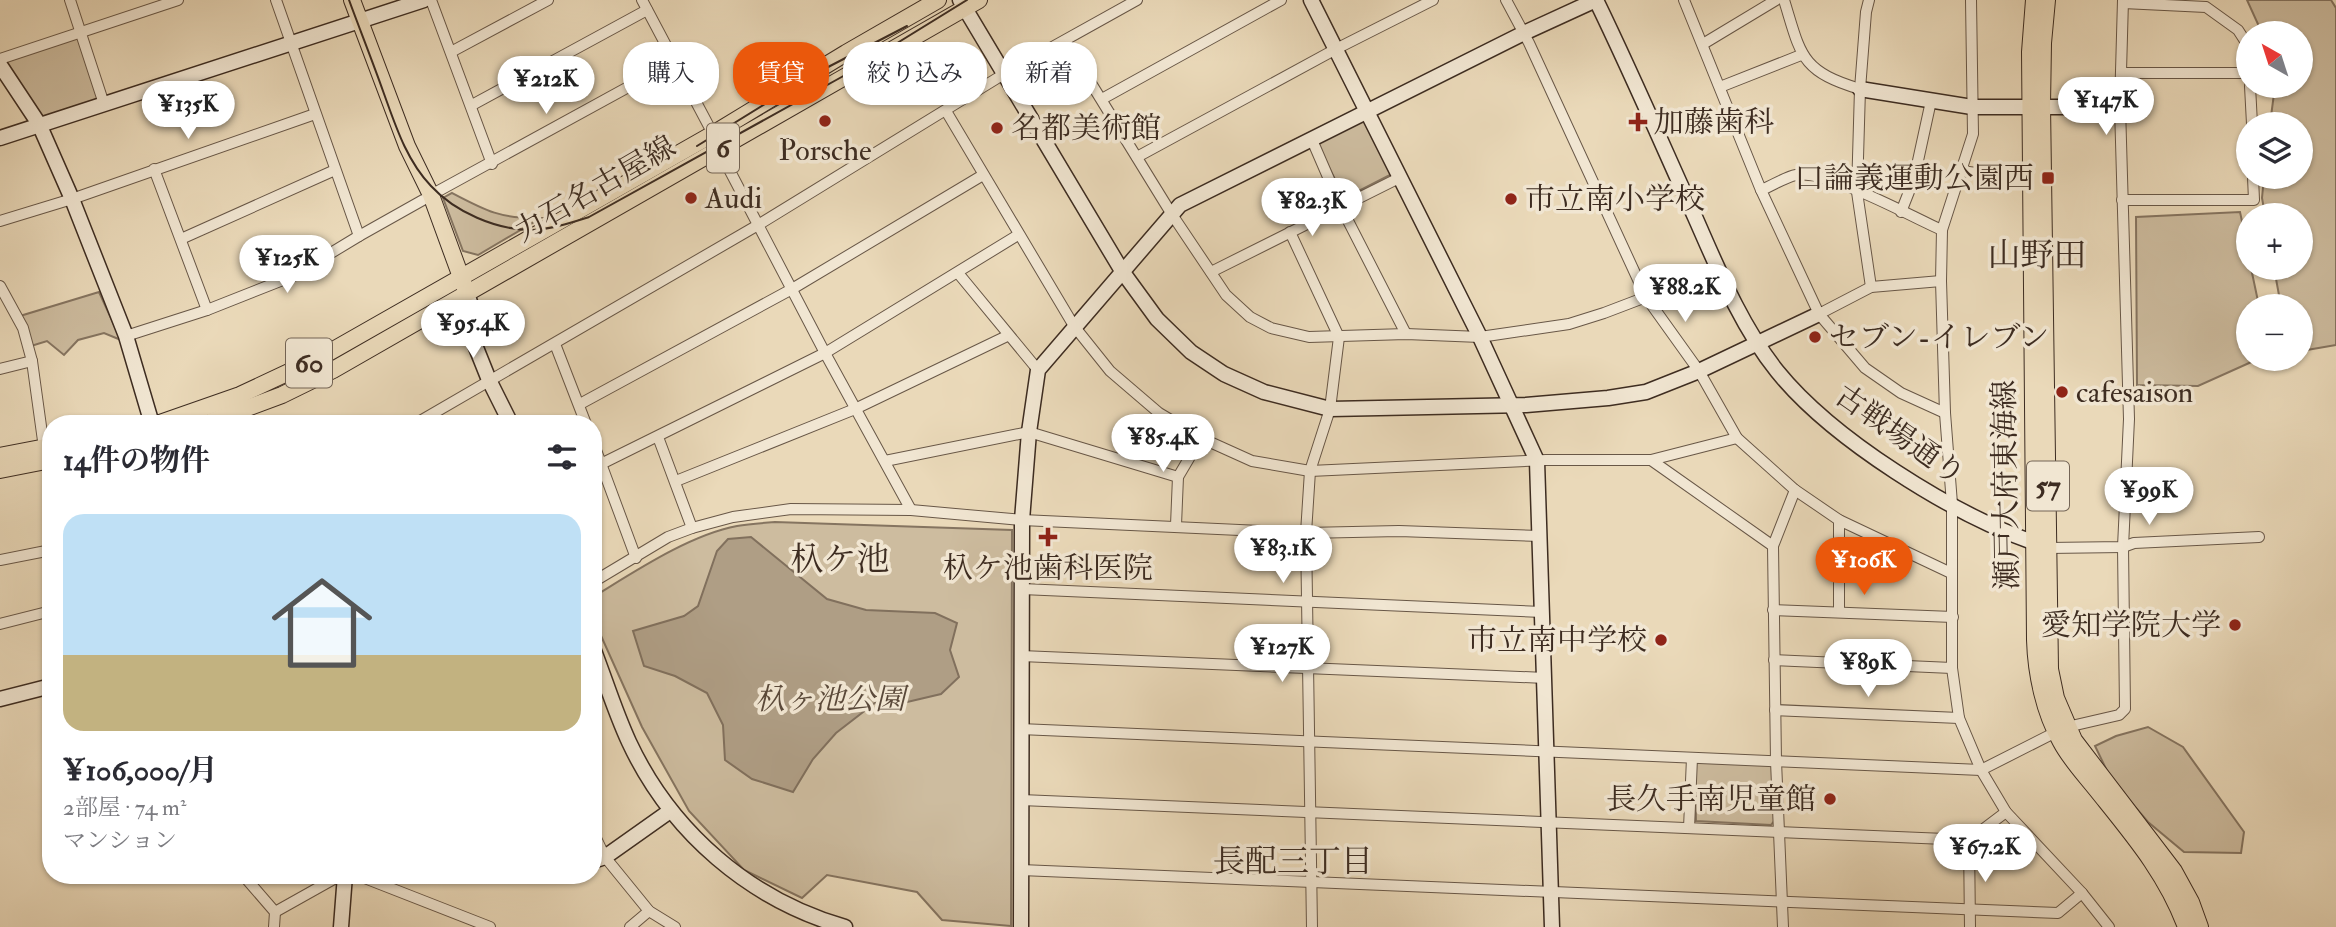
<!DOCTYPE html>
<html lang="ja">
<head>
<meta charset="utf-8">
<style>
	body { margin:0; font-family:"IM FELL Double Pica","Noto Serif JP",serif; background:#f7f7f7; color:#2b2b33; height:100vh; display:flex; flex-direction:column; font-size:26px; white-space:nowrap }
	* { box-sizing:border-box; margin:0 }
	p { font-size:23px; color:#7c7c81 }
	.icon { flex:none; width:38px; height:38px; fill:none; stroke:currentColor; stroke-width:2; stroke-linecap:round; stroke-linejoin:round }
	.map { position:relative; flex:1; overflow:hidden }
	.drawer { position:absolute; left:42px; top:415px; width:560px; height:469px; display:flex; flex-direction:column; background:#fff; border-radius:28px; box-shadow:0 2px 5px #0004 }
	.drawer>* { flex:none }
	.guide { position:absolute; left:623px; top:42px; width:665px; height:63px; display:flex; gap:14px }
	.needle { width:46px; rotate:321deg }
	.fabs { position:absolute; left:2236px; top:21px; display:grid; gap:14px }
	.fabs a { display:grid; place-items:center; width:77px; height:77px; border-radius:50%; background:#fff; box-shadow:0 2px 5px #0004; font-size:35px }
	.price { position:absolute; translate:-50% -60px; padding:0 16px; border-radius:24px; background:#fff; color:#222; font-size:23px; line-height:46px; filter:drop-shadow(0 2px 4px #0008) }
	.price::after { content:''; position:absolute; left:50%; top:42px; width:21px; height:16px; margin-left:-10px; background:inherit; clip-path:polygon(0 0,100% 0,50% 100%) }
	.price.active { background:#ea580c; color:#fff }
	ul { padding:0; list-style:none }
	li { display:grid; align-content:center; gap:14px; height:371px; padding:0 21px }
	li+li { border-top:2px solid #e1e1e2 }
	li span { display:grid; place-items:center; height:217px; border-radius:21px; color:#555 }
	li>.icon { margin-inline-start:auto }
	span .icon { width:126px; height:126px; fill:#fffc; stroke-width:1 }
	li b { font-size:30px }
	h2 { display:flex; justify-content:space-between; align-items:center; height:84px; padding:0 21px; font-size:30px }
	.chip { padding:0 24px; border-radius:28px; background:#fff; box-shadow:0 2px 5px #0004; font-size:24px; line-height:63px }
	.chip.active { background:#ea580c; color:#fff }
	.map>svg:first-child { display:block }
</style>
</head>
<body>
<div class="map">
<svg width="2336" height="927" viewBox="0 0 2336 927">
	<rect width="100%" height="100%" fill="#ead9b9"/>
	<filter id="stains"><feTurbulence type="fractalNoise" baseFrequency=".00286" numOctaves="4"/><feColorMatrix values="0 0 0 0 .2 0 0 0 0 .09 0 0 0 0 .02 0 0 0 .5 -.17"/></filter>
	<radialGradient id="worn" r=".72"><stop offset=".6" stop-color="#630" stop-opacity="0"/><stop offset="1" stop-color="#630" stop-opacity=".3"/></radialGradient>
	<g fill="#cdbc9f" stroke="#857460" stroke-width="2">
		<polygon points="2247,0 2331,0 2336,8 2336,345 2301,351 2301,306 2281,306 2274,268 2301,268 2301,215 2265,215 2262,198 2264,177 2301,177 2301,124 2270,124 2275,86 2301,86 2301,33 2262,33"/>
		<polygon points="79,35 102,101 42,120 2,62"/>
		<polygon points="1361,119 1366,121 1392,174 1347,197 1343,195 1317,144"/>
		<path d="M452,193C486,211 501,219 541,218L478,255L463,251L443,198Z"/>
		<polygon points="2240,212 2249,254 2249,268 2251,268 2259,306 2249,306 2249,359 2258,359 2198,386 2137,385 2136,217"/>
		<polygon points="99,292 121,340 104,333 78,340 64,355 47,341 31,346 20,316"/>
		<path d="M775,522L1012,530L1011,926L942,920L917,892L827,875L802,898L744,870L689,811L642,727L593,618V597C634,572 689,535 737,526C749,524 762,523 775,522Z"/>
		<polygon points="2148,727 2183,747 2244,832 2241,853 2184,852 2148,822 2111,779 2095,746 2116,736"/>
		<polygon points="1697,761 1770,763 1772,766 1776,819 1771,825 1696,821 1695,763"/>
	</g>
	<polygon fill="#af9e85" stroke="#81705d" stroke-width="2" points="751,537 827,599 866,610 935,613 957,623 950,650 959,677 941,694 903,703 880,699 836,733 813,759 793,792 752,779 725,760 723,725 707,693 675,676 644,666 633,631 684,616 698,606 717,551 728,539"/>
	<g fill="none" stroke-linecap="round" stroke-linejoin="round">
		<defs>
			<g id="street">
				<polyline points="70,0 104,104"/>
				<polyline points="276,0 359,236"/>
				<polyline points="431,0 492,164"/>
				<polyline points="642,0 713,134"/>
				<polyline points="1506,0 1529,43 1646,297 1699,371 1737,438 1795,490 1839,520 1951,573"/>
				<polyline points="1684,0 1761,190 1819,314 1865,368 1901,393 1945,413"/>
				<path d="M1784,0C1801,55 1800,71 1860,89"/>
				<polyline points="1869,0 1866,12 1860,89 1857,192 1871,287"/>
				<polyline points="1971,0 1973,134 1942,230 1941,281 1945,413 1952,504 1952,668 1959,718 1981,770 2006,812 2082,893 2109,927"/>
				<polyline points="2123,3 2206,7 2238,30 2249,47"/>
				<polyline points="1065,41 1171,213 1226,295 1250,317 1271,328 1309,337 1406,334 1480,337 1569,324 1604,313 1646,297"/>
				<polyline points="1703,44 1776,0"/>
				<polyline points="451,52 548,0"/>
				<polyline points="0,59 178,0"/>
				<polyline points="2121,73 2249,73"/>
				<polyline points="2250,86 2252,124"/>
				<polyline points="1720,87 1801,55"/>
				<polyline points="1102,99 1281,0"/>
				<polyline points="472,105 647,10"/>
				<polyline points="946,111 1074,326 1110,371 1159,413 1201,438 1252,461 1310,471 1546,460 1651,460 1737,438"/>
				<polyline points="1312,140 1341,207 1406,334"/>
				<polyline points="719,150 825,353 911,510"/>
				<polyline points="1137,157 1336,49 1433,0"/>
				<polyline points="154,169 207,310"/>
				<polyline points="1961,171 2031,180"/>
				<path d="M1761,190C1772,186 1785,177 1796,175C1826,169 1912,217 1942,230"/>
				<polyline points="431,195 674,62"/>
				<polyline points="2122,200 2254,200 2253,177"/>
				<polyline points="1901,212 1914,179 1931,101"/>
				<polyline points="0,221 72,199 315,114"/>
				<polyline points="1290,232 1339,337 1330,409 1310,471 1306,533 1312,927"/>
				<polyline points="181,239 335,170"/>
				<polyline points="1211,272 1399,178"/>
				<polyline points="958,273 1038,370"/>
				<polyline points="0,286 23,328 32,361 44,448"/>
				<polyline points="1819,314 1871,287 1941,281"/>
				<polyline points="126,336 207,310 293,276 359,236 423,200"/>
				<polyline points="555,344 586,424"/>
				<polyline points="0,369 32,361"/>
				<polyline points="580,404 792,289 983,175"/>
				<polyline points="415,424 758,225 1004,74 1137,0"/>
				<polyline points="658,437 692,528"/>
				<polyline points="593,442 636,558"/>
				<polyline points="1651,460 1773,546"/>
				<polyline points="885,461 1029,432 1178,477"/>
				<polyline points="601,464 825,353 1018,235"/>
				<polyline points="676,481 855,409 1007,336"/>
				<polyline points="1839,520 1839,611"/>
				<polyline points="1176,525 1178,477 1201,438"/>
				<polyline points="2044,547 2048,548 2123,547 2134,543 2259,537"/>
				<polyline points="0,560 51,550"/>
				<polyline points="593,582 668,537 692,528 733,517 791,509 911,510 1022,520 1306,533 1399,531 1540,536"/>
				<polyline points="1022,589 1542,612"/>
				<polyline points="1773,610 1953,617"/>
				<polyline points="0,624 51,611"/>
				<polyline points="1021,656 1545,678"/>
				<polyline points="1774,660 1952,668"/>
				<polyline points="1775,710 1959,718"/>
				<polyline points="2067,727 2119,715 2125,709 2123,547 2129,419 2120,107 2123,0"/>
				<polyline points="1020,729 1981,770 2056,732"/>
				<polyline points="1021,800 1969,840 2006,812"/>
				<polyline points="1689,828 1692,758"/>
				<polyline points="593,832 605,857 649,911 675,927"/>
				<polyline points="1969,840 1970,927"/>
				<polyline points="1021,870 2058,913 2082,893"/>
				<polyline points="243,875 275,912 274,927"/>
				<polyline points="357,875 490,927"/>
				<polyline points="275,912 341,875"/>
				<polyline points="630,927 649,911"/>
				<polyline points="1783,927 1776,761 1773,546 1795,490"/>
			</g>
			<g id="secondary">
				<polyline points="960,0 1122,271 1157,319 1191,352 1224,374 1264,392 1330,409 1526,405 1608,398 1646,392 1699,371 1819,314"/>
				<polyline points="1311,0 1480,337 1537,461 1552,927"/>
				<path d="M1596,0C1631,72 1662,144 1695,217C1718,269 1741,326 1777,371C1832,439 1952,514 2035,543"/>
				<polyline points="0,65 39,124 72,199 126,336 152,424"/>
				<polyline points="1860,89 1972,107 2120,107"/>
				<polyline points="0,138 424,0"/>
				<polyline points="467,294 482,335"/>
				<polyline points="457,300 489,380 511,424"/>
				<path d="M593,648C605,679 615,712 629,742C671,832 750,900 845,927"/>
				<polyline points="0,699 51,686"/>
				<polyline points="593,861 605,857 670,811"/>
				<polyline points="341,927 345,875"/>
				<polyline points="1021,927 1022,520 1029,432 1038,370 1180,205 1524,33 1596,0"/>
			</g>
			<g id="primary">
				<polyline points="352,0 407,146 431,195 465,288"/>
				<path d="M2034,0L2030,52L2035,640C2036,674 2044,712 2061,742C2070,759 2084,774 2096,789C2132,834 2166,873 2186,927"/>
				<polyline points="2047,0 2043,43 2042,105 2050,669 2056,698 2074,740 2174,871 2191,902 2200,927"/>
				<polyline points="157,424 240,395 321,357 713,134 846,53 938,0"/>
				<polyline points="204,424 282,395 333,370 979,0"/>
				<polyline points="0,456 51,446"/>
				<polyline points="0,470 51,460"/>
			</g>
		</defs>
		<use href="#street" stroke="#685747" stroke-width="12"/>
		<use href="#secondary" stroke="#3d2c21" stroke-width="17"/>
		<use href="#primary" stroke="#3d2c21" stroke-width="18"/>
		<use href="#street" stroke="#f1e6d2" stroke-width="10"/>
		<use href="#secondary" stroke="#f1e6d2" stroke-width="14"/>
		<use href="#primary" stroke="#ead9b9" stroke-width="16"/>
		<g stroke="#3d2c21" stroke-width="2">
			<path d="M349,0C360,30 372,60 383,91C395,124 406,160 431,186C455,212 496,230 532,230C552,229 570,223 589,217L847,74L967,0"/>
			<polyline points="697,146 807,78 907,26"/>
		</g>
	</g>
	<g fill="#8f2418" stroke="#f1e6d2" stroke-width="2.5">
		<circle cx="825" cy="121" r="7"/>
		<path d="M1634.5 111.5h7v7h7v7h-7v7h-7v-7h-7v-7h7z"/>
		<circle cx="997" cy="128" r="7"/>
		<rect x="2041" y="171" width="14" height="14" rx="3.5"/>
		<circle cx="691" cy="198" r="7"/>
		<circle cx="1511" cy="199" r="7"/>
		<circle cx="1815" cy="337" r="7"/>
		<circle cx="2062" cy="392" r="7"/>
		<path d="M1044.5 526.5h7v7h7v7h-7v7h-7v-7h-7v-7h7z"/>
		<circle cx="2235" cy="625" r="7"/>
		<circle cx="1661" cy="640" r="7"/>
		<circle cx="1830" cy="799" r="7"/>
	</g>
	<g text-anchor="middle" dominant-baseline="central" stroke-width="7" stroke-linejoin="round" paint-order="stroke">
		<g fill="#f1e6d2" stroke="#736456" stroke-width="2">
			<rect x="707" y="123.5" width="32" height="49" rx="5"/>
			<rect x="286" y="338.5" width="46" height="49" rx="5"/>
			<rect x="2027" y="461.5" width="42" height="49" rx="5"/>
		</g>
		<g font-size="28" font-weight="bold" fill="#3d2c21">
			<text x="723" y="148">6</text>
			<text x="309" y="363">60</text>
			<text x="2048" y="486">57</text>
		</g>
		<g font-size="30" fill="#3d2c21" stroke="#f1e6d2" text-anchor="start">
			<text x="1654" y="122">加藤歯科</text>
			<text x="1011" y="128">名都美術館</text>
			<text x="825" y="150" text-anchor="middle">Porsche</text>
			<text x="2034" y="178" text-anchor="end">口論義運動公園西</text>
			<text x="705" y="198">Audi</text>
			<text x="1525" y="199">市立南小学校</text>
			<text x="1829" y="337">セブン-イレブン</text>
			<text x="2076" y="392">cafesaison</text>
			<text x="1048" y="568" text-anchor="middle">杁ケ池歯科医院</text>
			<text x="2221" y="625" text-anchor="end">愛知学院大学</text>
			<text x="1647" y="640" text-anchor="end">市立南中学校</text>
			<text x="1816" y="799" text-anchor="end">長久手南児童館</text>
		</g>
		<g font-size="30" fill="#3d2c21" stroke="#f1e6d2">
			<text transform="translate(595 189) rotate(-30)">力石名古屋線</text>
			<text transform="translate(1900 435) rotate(35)">古戦場通り</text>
			<text transform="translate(2006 485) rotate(-91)">瀬戸大府東海線</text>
		</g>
		<g font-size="30" font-style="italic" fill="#5a493a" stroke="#f1e6d2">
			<text x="830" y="699">杁ヶ池公園</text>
		</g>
		<g font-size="32" fill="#3d2c21" stroke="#f1e6d2">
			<text x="1293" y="862">長配三丁目</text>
		</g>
		<g font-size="33" fill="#3d2c21" stroke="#f1e6d2">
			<text x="2037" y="255">山野田</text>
			<text x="840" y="559">杁ケ池</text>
		</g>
	</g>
	<rect width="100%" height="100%" filter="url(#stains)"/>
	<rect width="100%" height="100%" fill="url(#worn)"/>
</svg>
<div class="fabs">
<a><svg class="needle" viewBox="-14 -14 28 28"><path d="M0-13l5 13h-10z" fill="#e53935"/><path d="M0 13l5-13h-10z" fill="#7c7c81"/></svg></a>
<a><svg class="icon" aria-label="layers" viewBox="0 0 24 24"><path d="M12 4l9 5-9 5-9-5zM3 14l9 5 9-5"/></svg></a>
<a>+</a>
<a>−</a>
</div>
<b class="price" style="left:546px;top:116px">¥212K</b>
<b class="price" style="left:2106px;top:137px">¥147K</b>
<b class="price" style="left:188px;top:141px">¥135K</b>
<b class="price" style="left:1312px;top:238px">¥82.3K</b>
<b class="price" style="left:287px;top:295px">¥125K</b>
<b class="price" style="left:1685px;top:324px">¥88.2K</b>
<b class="price" style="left:473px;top:360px">¥95.4K</b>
<b class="price" style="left:1163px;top:474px">¥85.4K</b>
<b class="price" style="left:2149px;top:527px">¥99K</b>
<b class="price" style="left:1283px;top:585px">¥83.1K</b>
<b class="price active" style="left:1864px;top:597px">¥106K</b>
<b class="price" style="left:1282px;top:684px">¥127K</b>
<b class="price" style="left:1868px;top:699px">¥89K</b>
<b class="price" style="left:1985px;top:884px">¥67.2K</b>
<div class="guide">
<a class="chip">購入</a>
<a class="chip active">賃貸</a>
<a class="chip">絞り込み</a>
<a class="chip">新着</a>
</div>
<section class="drawer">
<h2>14件の物件<svg class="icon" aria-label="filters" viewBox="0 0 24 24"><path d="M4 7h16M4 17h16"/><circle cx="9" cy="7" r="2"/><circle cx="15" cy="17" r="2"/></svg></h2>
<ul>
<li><span style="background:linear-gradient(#bfe0f5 65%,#c2b280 0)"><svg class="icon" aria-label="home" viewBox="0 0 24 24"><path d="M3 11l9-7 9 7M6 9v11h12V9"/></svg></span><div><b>¥106,000/月</b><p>2部屋 · 74 m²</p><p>マンション</p></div></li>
</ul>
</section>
</div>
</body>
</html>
